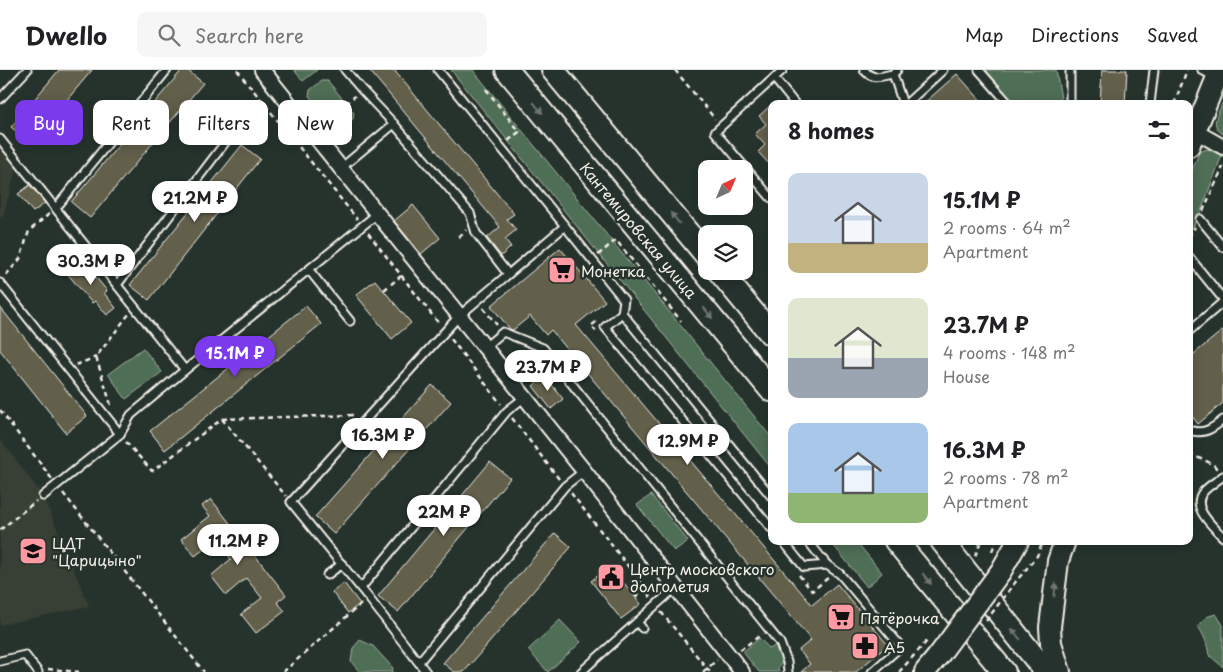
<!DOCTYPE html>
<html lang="en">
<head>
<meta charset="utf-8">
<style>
	body { margin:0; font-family:"Playpen Sans",sans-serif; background:#f6f6f6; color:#202124; height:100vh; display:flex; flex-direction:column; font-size:19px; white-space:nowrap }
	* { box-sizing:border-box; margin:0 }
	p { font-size:16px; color:#757577 }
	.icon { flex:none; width:28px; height:28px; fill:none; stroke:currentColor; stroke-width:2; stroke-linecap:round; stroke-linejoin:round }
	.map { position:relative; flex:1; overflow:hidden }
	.panel { position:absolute; left:768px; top:30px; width:425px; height:445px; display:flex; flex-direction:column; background:#fff; border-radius:10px; box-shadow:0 2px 12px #0003 }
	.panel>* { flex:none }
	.hud { position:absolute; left:15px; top:30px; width:475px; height:45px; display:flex; gap:10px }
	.needle { width:32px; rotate:44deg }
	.controls { position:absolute; left:698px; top:90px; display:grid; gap:10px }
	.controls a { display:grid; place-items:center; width:55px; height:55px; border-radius:10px; background:#fff; box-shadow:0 2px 12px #0003; font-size:25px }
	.price { position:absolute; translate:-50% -42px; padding:0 11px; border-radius:18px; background:#fff; color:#222; font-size:16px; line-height:32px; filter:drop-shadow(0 1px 2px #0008) }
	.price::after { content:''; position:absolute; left:50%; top:30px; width:15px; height:11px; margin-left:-8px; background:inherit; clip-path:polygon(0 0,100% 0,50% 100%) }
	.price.current { background:#7c3aed; color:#fff }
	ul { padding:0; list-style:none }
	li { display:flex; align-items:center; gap:15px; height:125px; padding:0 20px }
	li span { display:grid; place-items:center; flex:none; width:140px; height:100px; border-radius:10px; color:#555 }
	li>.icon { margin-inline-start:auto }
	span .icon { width:60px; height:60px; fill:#fffc; stroke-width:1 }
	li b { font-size:21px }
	h2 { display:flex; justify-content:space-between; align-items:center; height:60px; padding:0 20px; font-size:21px }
	.tag { padding:0 18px; border-radius:10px; background:#fff; box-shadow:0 2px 12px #0003; font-size:18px; line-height:45px }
	.tag.current { background:#7c3aed; color:#fff }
	header { display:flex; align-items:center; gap:30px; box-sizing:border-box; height:70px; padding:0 25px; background:#fff; border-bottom:1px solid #e0e0e0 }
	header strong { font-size:24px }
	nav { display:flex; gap:28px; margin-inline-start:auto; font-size:18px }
	.search { width:350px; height:45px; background:#f6f6f6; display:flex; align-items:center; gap:12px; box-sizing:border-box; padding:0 18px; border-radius:10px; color:#757577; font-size:19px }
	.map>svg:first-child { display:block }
</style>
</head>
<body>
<header>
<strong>Dwello</strong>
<div class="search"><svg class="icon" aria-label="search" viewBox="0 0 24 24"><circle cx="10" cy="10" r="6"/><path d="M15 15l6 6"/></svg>Search here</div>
<nav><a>Map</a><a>Directions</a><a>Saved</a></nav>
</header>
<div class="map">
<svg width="1223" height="602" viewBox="0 0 1223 602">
	<rect width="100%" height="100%" fill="#26332d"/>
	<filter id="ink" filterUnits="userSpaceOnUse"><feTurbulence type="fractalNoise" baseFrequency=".02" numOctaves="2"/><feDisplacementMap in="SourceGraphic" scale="10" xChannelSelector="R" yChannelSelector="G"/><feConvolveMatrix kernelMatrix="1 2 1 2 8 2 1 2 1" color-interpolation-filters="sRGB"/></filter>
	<g filter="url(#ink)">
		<g fill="#384036">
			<polygon points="0,73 17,96 3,146 0,148"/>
			<polygon points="0,369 43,426 89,536 0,555"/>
		</g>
		<g fill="#4f6e57" stroke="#a2b0a0">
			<polygon points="294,0 317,0 303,11"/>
			<polygon points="451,0 473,0 771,367 771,398"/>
			<polygon points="985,0 1056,0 1062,34 1014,34"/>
			<polygon points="322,11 328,11 354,43 353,49 342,58 336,59 309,26 310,20"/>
			<path d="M1223,32V64C1209,55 1218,44 1223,32Z"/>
			<polygon points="1210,79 1216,81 1222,85 1200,144 1189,164 1189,108 1199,83 1204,80"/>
			<polygon points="143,278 162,302 126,329 108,304"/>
			<polygon points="651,425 688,471 674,481 637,435"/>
			<polygon points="830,471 856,471 882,503 867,517"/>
			<path d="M1216,544L1223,555V597L1209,585C1207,574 1205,566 1198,557L1206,547Z"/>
			<polygon points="560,550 581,572 548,602 528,580"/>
			<polygon points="759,568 770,579 777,574 784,590 778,598 779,602 759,602 743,582"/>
			<polygon points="360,570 373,576 393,598 392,602 360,602 351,592 353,578"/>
		</g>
		<g fill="#625f4c" stroke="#f4f1e8">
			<polygon points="59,0 92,0 31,73 11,57"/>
			<polygon points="182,0 187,0 203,13 90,148 71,132"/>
			<polygon points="369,0 394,0 514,144 507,149 516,160 505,169 511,177 501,186 487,168 500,157"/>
			<polygon points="1102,0 1127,0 1125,34 1100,34"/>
			<polygon points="957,4 984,34 923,34"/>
			<polygon points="771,35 771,96 758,82 765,75 755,64 766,54 759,46"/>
			<polygon points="242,75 260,89 149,230 130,215"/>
			<polygon points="30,115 45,133 33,142 18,124"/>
			<polygon points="413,135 440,168 421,184 394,151"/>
			<polygon points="560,178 605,231 576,255 812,535 837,514 888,575 856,602 801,602 810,594 799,580 811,570 558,268 551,260 546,265 530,246 513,260 510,259 491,236"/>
			<polygon points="81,189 107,221 104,223 116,238 107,245 95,231 92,233 66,202"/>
			<polygon points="375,210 411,253 392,269 356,225"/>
			<polygon points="306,236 321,254 165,380 150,361"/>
			<polygon points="0,237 87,346 66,363 0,280"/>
			<polygon points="1223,260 1223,333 1198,354 1189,342 1189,288"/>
			<polygon points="545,306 563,329 551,339 533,316"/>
			<polygon points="432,315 451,332 334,464 315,447"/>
			<polygon points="490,392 510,408 398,542 378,526"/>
			<polygon points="211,429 286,525 277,532 285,541 256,563 241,544 262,528 246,508 226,525 211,506 231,489 216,470 195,486 181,469 210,446 202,436"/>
			<polygon points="555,463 571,477 464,602 454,602 443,593"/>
			<polygon points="610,496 641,534 621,549 591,511"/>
			<polygon points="344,513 360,534 348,543 332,522"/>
		</g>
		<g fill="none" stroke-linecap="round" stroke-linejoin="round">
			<defs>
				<g id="service">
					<polyline points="345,0 362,20 394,54 470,143 476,163 508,204"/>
					<polyline points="438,0 565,156 624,230 622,243 605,257 771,458"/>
					<path d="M864,0C874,11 880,6 893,4"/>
					<polyline points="897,0 893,4 903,34"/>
					<polyline points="979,0 1009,34"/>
					<polyline points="1070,0 1070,34"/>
					<polyline points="1202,0 1214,7"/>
					<polyline points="774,8 783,0"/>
					<polyline points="0,29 27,0"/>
					<polyline points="906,34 943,0"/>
					<polyline points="1150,34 1154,0"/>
					<polyline points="0,69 185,300"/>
					<polyline points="341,98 394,54"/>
					<polyline points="771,128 715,62 774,8 795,34"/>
					<polyline points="56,138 167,0"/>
					<polyline points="1200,149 1223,177"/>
					<polyline points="1189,187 1223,229"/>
					<polyline points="309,200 350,251"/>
					<polyline points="0,213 120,364"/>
					<polyline points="117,215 227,70"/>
					<polyline points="622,243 771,426"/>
					<polyline points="1189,261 1223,232"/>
					<polyline points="485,277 503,262 543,278 780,573 787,592 788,602"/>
					<path d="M1189,360C1203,365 1212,359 1223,350"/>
					<path d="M1223,406C1217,411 1210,415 1204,421C1189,437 1213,456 1223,467"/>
					<polyline points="43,426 120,364 131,345 185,300 377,144"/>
					<polyline points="783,471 804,497 827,495 840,504 898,573 898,579 872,602"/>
					<polyline points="808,471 827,495"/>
					<polyline points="327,505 342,494"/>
					<polyline points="361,518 507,341 525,327"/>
					<polyline points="637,552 642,558"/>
					<polyline points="0,591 25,585 38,602"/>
					<polyline points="419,592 565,416 584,401"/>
					<polyline points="426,602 368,527 291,432 459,246 565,156"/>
					<polyline points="581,602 675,518"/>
				</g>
				<g id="minor">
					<polyline points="262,0 584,401 742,602"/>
					<polyline points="1195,61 1223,77"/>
				</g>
				<g id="secondary">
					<polyline points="1189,76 1220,0"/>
					<polyline points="1001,501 1018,471"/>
					<polyline points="925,602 939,585"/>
					<polyline points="1060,602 1051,573 1050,557 1058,491 1065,471"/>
				</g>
				<g id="primary">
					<polyline points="507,0 771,320"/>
					<polyline points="553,0 706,185"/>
					<polyline points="719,201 771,264"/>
					<polyline points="896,471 1004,602"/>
					<polyline points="942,471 1046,602"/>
				</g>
			</defs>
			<use href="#service" stroke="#f4f1e8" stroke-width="11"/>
			<use href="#minor" stroke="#f4f1e8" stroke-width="18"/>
			<use href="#secondary" stroke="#f4f1e8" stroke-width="24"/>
			<use href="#primary" stroke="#f4f1e8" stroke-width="26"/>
			<g stroke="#f4f1e8" stroke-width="2.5" stroke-dasharray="5 4" stroke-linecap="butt">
				<polyline points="237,0 357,149"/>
				<polyline points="675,0 715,49"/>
				<polyline points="486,19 519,62 508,71"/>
				<polyline points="346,34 355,26"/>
				<polyline points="1174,34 1187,0"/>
				<polyline points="233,64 261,29"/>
				<polyline points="1203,141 1223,97"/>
				<polyline points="368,163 440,255"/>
				<polyline points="459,167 466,160"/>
				<polyline points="1189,167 1195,157"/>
				<polyline points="598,185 616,170 681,251"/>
				<polyline points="6,205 20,189 29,161 49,144"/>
				<polyline points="384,220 401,206"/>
				<polyline points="483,238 497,255"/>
				<polyline points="596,252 591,256 596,261"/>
				<polyline points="451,269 501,334"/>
				<polyline points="76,295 96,287"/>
				<polyline points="111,335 96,287 129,244"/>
				<polyline points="0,340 52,409"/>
				<polyline points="512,348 559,409"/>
				<polyline points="222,349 356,345"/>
				<polyline points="126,372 152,401 222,349 286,426"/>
				<polyline points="1189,384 1213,394 1217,399"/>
				<polyline points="63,423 204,602"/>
				<polyline points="571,423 646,519 651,528"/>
				<polyline points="0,460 36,431"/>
				<polyline points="992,481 996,471"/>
				<polyline points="975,486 981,471"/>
				<polyline points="799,505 812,521 829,507"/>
				<polyline points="1013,515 1037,486 1043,471"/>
				<polyline points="635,527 646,519"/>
				<polyline points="661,542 710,602"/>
				<polyline points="740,580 762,564"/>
				<polyline points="48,599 79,602"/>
				<polyline points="283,602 361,534"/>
				<polyline points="703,602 717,590"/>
				<polyline points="899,602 927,571"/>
			</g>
			<use href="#service" stroke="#26332d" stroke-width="7"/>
			<use href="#minor" stroke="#26332d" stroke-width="14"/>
			<use href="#secondary" stroke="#26332d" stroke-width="20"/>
			<use href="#primary" stroke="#26332d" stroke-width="22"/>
			<defs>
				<polyline id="secondary-bridge" points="939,585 1001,501"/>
			</defs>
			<use href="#secondary-bridge" stroke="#f4f1e8" stroke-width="24" stroke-linecap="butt"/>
			<polyline stroke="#f4f1e8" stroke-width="2.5" stroke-dasharray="5 4" stroke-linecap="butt" points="986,551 1013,515"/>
			<use href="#secondary-bridge" stroke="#26332d" stroke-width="20"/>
		</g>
		<defs><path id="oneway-solid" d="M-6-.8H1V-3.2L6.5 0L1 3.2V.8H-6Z" transform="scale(1.25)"/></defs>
		<g fill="#6e766e">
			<use href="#oneway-solid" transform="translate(538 38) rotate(50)"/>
			<use href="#oneway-solid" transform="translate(675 148) rotate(-130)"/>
			<use href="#oneway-solid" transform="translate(708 243) rotate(51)"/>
			<use href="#oneway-solid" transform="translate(927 509) rotate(51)"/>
			<use href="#oneway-solid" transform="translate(1055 520) rotate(-83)"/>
			<use href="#oneway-solid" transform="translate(1016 564) rotate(-129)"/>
		</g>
	</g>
	<defs>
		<symbol id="supermarket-square" viewBox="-11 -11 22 22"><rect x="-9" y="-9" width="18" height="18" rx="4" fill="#ff9aa2" stroke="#26332d"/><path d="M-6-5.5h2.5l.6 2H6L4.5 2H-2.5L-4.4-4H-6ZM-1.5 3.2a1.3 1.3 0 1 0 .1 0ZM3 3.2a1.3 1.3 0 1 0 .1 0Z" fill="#111"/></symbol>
		<symbol id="school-square" viewBox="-11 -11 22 22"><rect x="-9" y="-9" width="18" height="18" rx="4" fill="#ff9aa2" stroke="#26332d"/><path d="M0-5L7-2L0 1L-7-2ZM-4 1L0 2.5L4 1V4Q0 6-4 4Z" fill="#111"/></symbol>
		<symbol id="civic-square" viewBox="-11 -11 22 22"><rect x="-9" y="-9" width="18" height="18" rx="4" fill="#ff9aa2" stroke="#26332d"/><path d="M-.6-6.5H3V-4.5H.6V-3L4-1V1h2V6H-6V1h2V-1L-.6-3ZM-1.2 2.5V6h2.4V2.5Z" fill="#111"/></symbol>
		<symbol id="pharmacy-square" viewBox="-11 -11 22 22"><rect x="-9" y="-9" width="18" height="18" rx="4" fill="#ff9aa2" stroke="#26332d"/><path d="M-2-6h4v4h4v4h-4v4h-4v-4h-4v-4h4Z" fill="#111"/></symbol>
	</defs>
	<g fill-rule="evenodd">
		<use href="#supermarket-square" x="546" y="184" width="32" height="32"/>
		<use href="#school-square" x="17" y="465" width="32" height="32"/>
		<use href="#civic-square" x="595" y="491" width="32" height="32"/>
		<use href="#supermarket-square" x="825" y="531" width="32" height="32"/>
		<use href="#pharmacy-square" x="849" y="560" width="32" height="32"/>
	</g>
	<g text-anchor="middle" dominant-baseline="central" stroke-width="5" stroke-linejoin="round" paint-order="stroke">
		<g font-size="15" fill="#f4f1e8" stroke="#26332d">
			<text transform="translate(639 160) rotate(50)">Кантемировская улица</text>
		</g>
		<g font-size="15" fill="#f4f1e8" stroke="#26332d" text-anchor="start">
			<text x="581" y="200">Монетка</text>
			<text x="52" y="472">ЦДТ<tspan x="52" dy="17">"Царицыно"</tspan></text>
			<text x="630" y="498">Центр московского<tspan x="630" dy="17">долголетия</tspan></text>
			<text x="860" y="547">Пятёрочка</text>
			<text x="884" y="576">А5</text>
		</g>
	</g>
</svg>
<div class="controls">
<a><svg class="needle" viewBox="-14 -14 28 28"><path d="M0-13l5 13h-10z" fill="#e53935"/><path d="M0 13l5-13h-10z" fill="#757577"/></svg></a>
<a><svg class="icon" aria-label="layers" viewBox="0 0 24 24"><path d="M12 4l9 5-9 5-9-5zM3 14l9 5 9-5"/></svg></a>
</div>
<b class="price" style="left:195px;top:153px">21.2M ₽</b>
<b class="price" style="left:91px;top:216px">30.3M ₽</b>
<b class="price current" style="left:235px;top:308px">15.1M ₽</b>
<b class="price" style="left:548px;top:322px">23.7M ₽</b>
<b class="price" style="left:383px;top:390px">16.3M ₽</b>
<b class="price" style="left:688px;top:396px">12.9M ₽</b>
<b class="price" style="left:444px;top:467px">22M ₽</b>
<b class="price" style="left:238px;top:496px">11.2M ₽</b>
<div class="hud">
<a class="tag current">Buy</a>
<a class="tag">Rent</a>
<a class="tag">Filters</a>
<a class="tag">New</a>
</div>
<section class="panel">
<h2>8 homes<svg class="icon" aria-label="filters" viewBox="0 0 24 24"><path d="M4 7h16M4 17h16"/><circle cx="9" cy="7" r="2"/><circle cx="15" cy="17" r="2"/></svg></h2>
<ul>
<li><span style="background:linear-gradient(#c9d6e8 70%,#c2b280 0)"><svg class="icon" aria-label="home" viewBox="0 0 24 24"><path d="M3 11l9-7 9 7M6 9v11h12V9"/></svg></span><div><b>15.1M ₽</b><p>2 rooms · 64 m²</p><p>Apartment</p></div></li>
<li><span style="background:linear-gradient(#dfe7d0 60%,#9aa5b1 0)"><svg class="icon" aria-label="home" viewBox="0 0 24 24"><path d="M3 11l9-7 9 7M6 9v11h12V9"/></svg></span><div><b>23.7M ₽</b><p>4 rooms · 148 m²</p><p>House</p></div></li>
<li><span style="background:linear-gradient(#a9c7e8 70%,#8fb573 0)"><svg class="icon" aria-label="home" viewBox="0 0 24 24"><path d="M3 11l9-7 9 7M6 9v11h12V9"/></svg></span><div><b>16.3M ₽</b><p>2 rooms · 78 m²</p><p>Apartment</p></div></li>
</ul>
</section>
</div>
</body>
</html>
